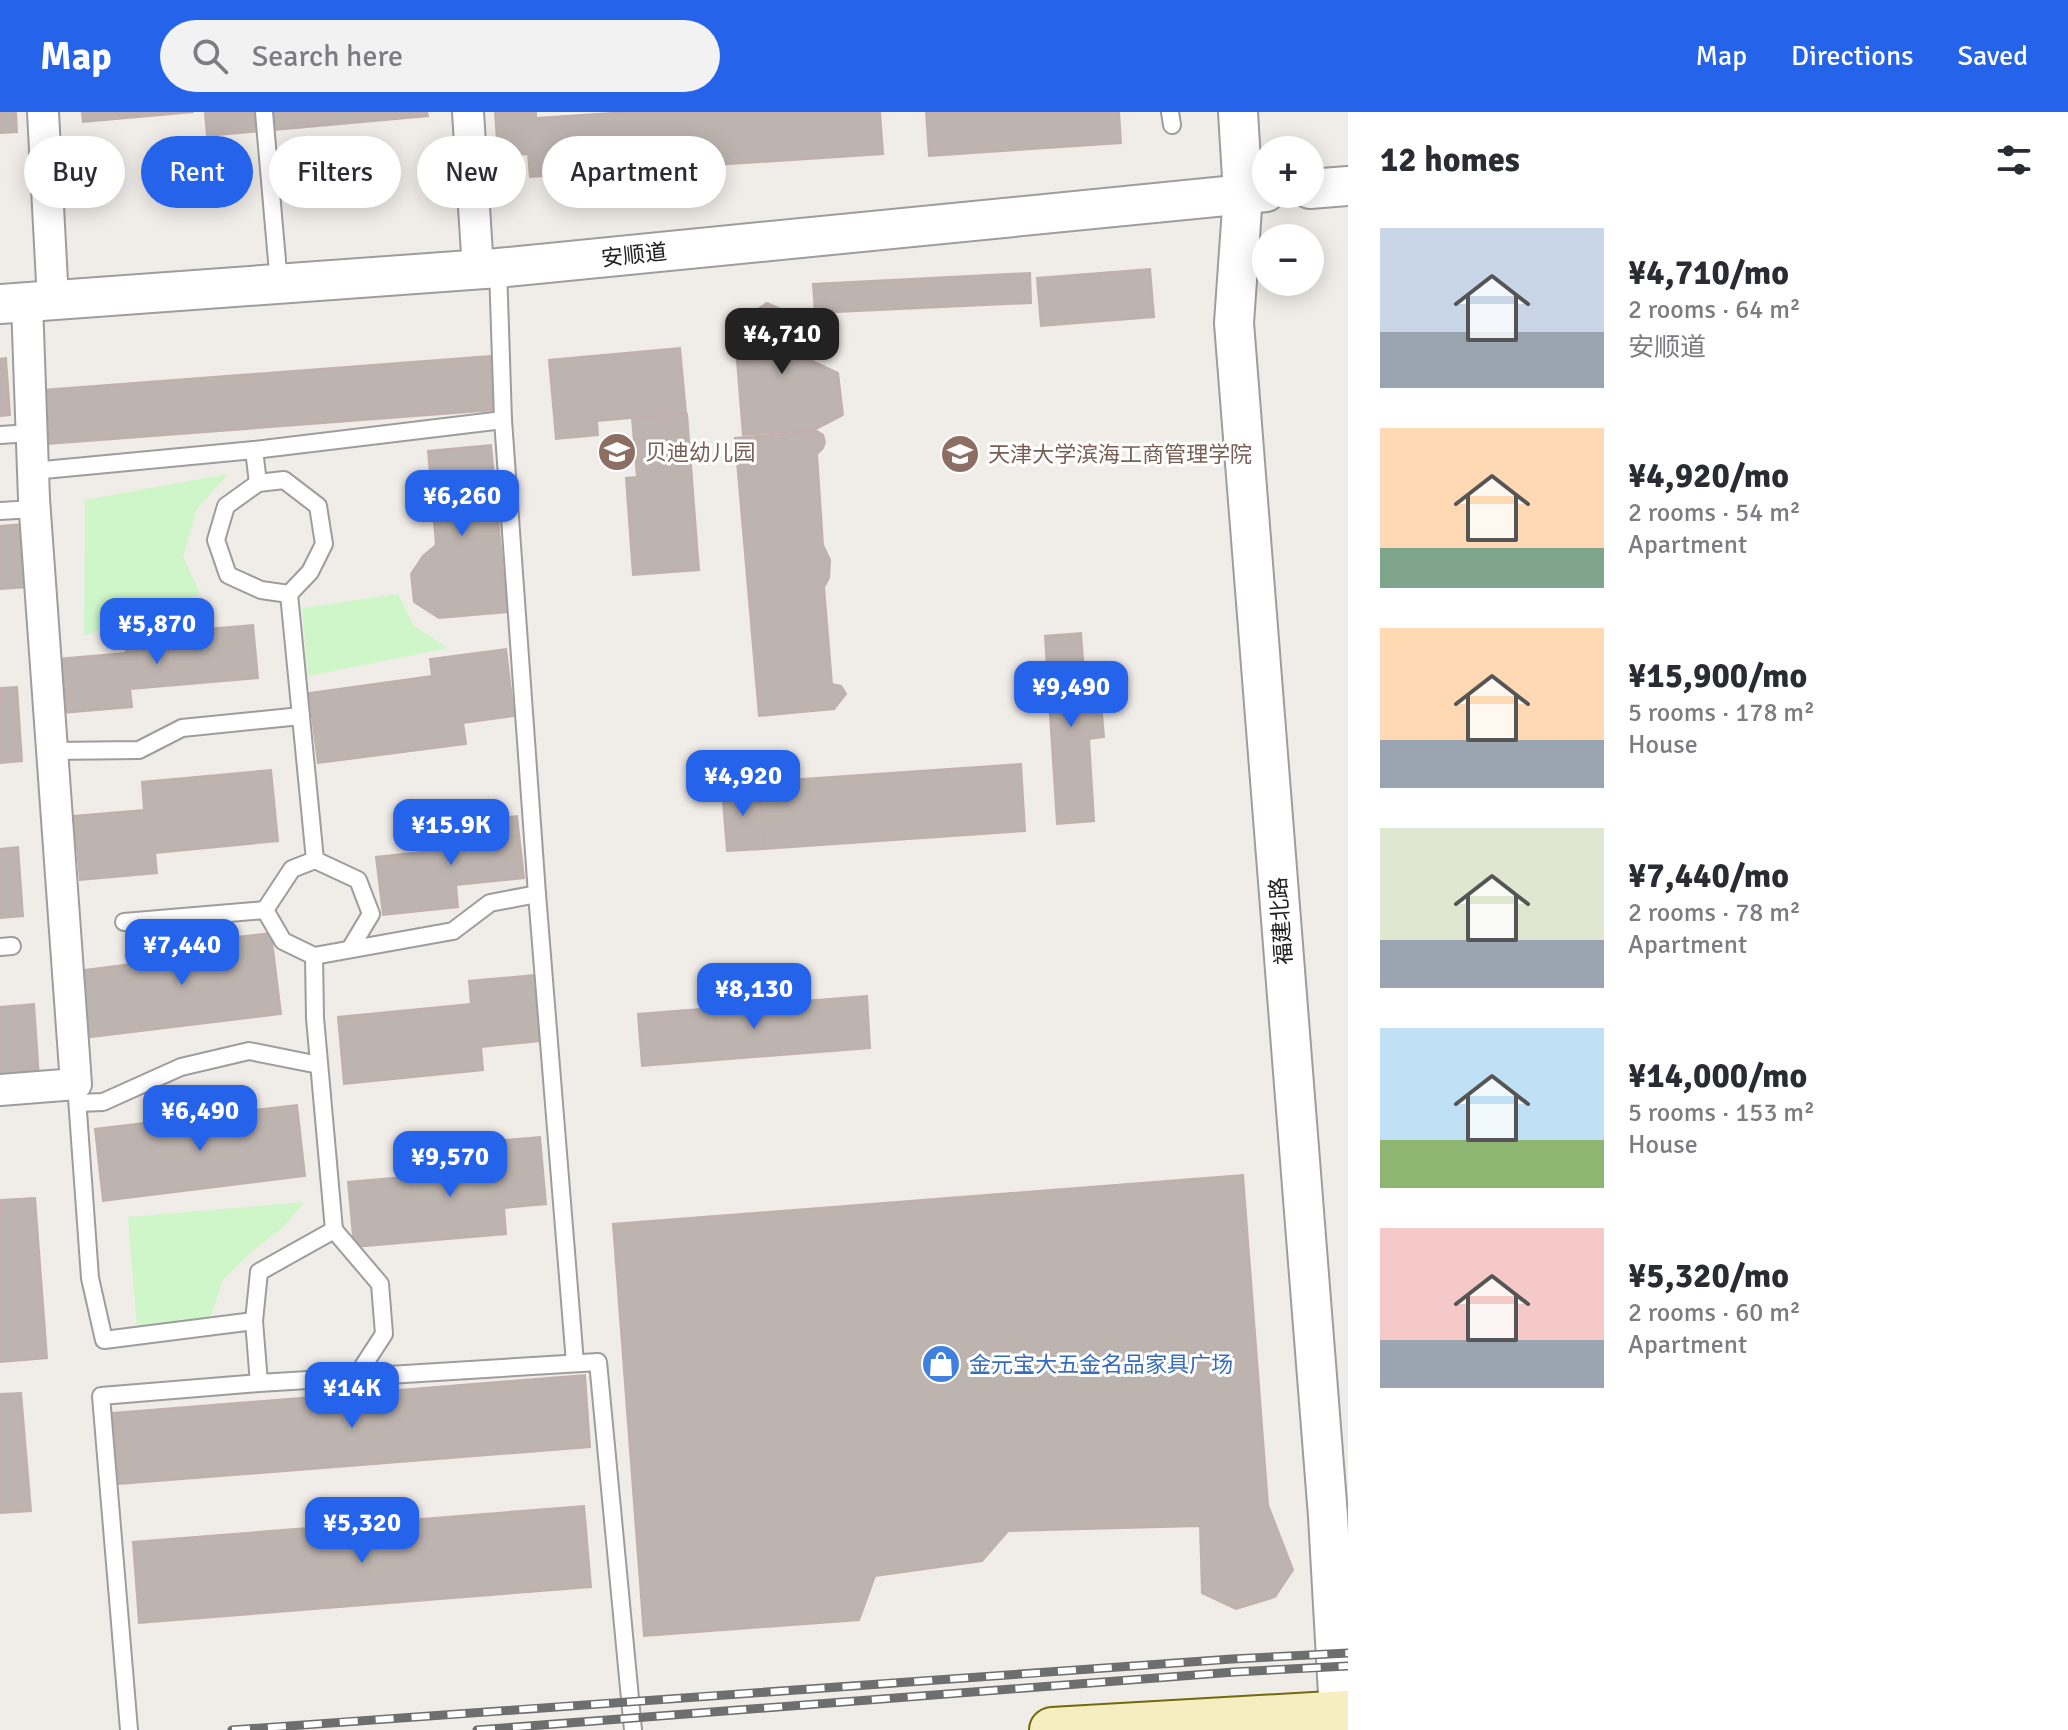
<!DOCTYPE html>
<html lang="en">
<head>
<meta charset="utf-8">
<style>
	body { margin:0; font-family:Signika,"Noto Sans SC",sans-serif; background:#f2f2f3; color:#2b2b33; height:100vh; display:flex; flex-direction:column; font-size:30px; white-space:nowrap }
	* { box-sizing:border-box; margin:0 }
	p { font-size:26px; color:#7c7c81 }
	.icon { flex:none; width:44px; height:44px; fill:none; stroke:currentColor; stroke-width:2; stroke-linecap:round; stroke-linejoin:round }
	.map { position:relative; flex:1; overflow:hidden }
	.side { display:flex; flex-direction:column; background:#fff; width:720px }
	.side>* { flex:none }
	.guide { position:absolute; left:24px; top:24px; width:760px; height:72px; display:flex; gap:16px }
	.buttons { position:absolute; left:1252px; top:24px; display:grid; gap:16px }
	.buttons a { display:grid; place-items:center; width:72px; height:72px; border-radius:50%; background:#fff; box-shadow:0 4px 20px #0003; font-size:40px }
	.price { position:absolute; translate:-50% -68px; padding:0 18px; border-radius:16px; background:#2563eb; color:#fff; font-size:26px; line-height:52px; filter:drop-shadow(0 2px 4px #0008) }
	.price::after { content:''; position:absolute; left:50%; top:48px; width:24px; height:18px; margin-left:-12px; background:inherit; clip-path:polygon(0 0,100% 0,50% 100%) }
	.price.on { background:#222; color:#fff }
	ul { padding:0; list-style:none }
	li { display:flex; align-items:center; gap:24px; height:200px; padding:0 32px }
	li span { display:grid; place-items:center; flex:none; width:224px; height:160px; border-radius:0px; color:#555 }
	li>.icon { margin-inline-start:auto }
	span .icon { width:96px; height:96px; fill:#fffc; stroke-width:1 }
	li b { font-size:34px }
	h2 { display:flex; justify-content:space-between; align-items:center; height:96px; padding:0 32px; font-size:34px }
	.tag { padding:0 28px; border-radius:36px; background:#fff; box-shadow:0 4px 20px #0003; font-size:28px; line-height:72px }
	.tag.on { background:#2563eb; color:#fff }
	header { display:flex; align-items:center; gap:48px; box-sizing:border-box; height:112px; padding:0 40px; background:#2563eb; color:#fff }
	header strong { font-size:38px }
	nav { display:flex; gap:44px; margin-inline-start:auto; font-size:28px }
	.search { width:560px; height:72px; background:#f2f2f3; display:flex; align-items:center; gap:20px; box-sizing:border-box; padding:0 28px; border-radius:44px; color:#7c7c81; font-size:30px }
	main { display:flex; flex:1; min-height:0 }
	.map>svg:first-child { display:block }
</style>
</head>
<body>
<header>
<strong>Map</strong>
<div class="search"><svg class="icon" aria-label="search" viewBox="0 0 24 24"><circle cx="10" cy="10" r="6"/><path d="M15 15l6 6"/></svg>Search here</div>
<nav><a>Map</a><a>Directions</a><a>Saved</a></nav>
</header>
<main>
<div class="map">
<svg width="1348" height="1618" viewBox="0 0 1348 1618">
	<rect width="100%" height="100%" fill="#f0ece8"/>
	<g fill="#cef6c9">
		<polygon points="228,362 197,397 183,444 200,482 84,524 85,388"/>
		<polygon points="398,482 414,514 448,536 308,564 302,496"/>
		<polygon points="305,1090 281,1117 252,1139 223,1168 211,1204 177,1212 137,1216 128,1105"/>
	</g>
	<g fill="#bdb4b0" stroke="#c1b0ab" stroke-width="2">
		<polygon points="0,0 16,0 17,20 0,21"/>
		<polygon points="82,0 194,0 83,10"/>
		<polygon points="205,0 427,0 428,4 207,24"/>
		<polygon points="495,0 536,0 536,6 627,0 880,0 883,42 530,65 528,42 498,44"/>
		<polygon points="926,0 1119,0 1121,31 929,44"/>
		<polygon points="1150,157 1154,205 1041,214 1037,166"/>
		<polygon points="1030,161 1031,191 815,201 813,172"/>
		<polygon points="767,191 803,207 808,247 838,261 843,303 814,318 743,323 734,212"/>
		<polygon points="680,236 686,301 597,309 598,323 556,327 549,248"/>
		<polygon points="490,244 494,298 48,332 43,278"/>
		<polygon points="6,246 10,303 0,304 0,247"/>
		<polygon points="687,302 699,458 633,463 626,366 637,365 632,306"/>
		<polygon points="817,319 823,323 825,330 823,336 817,342 823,433 830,448 829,466 824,475 832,572 841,574 846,582 834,597 759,604 735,326"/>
		<polygon points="491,333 507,500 439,506 414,490 411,462 423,444 436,433 428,339"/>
		<polygon points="23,412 28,475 0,477 0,414"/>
		<polygon points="253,513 258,566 130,577 132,595 62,601 57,547 126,541 125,524"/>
		<polygon points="1081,521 1087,602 1102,602 1104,625 1089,627 1094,709 1057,712 1045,524"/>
		<polygon points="506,537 514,604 463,611 466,632 318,651 309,581 432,564 430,547"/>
		<polygon points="17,575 22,649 0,651 0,576"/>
		<polygon points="1021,652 1025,719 764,737 760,670"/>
		<polygon points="271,658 278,729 155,741 157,761 80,768 74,704 144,698 142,670"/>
		<polygon points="759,674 764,737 727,739 722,676"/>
		<polygon points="517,704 524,766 456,773 458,795 383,803 376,745 459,736 456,711"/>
		<polygon points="18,735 23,804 0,806 0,737"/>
		<polygon points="271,821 281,902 84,926 76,859 155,849 154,835"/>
		<polygon points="534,863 540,929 481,935 483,958 344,972 338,905 471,892 469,869"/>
		<polygon points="867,884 870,936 642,954 638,902"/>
		<polygon points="34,892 39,966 0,969 0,895"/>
		<polygon points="297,993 305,1064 103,1089 95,1017"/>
		<polygon points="540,1025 546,1092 504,1096 506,1122 354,1135 348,1070 485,1058 482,1030"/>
		<polygon points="1243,1063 1268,1393 1293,1458 1275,1485 1236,1497 1202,1481 1200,1414 1008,1419 982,1449 875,1464 859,1508 644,1524 613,1112"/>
		<polygon points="35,1086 47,1246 0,1250 0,1088"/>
		<polygon points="585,1263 590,1335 119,1372 113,1301"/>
		<polygon points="21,1281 31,1399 0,1401 0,1282"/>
		<polygon points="584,1394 591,1475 139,1511 133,1430"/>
	</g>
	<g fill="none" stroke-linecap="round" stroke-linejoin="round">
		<defs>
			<g id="service">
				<polyline points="264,0 279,172"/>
				<polyline points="1170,0 1172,13"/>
				<polyline points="498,156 503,308 537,782"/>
				<polyline points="0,323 31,321"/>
				<polyline points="254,338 503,308"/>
				<polyline points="33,359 254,338 258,371"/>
				<polyline points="0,399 34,397"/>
				<polyline points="289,482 261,478 228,463 216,428 226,394 258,371 284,368 318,394 324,432 310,460 289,482 315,748"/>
				<polyline points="52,639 139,638 182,616 301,604"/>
				<polyline points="265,798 292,757 315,748 358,768 371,802 350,837"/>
				<polyline points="124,810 265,798 283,829 314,844"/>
				<polyline points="0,835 12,834"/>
				<polyline points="76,972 90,1166 104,1228 254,1209 259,1271 101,1284 129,1618"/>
				<polyline points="78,991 103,990 181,955 249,939 319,953"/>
				<polyline points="334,1118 380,1172 384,1222 356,1265"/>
				<polyline points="254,1209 259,1160 334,1118 315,906 314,844 453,819 490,791 537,782 575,1251"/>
				<polyline points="259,1271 598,1250 633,1618"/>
			</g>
			<g id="minor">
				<polyline points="43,0 53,189"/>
				<polyline points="468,0 478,158"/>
				<polyline points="0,978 76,972 34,387 27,191"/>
			</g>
			<g id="tertiary">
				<polyline points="1238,0 1243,82 1234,211 1328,1404 1340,1618"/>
				<polyline points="1310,77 1348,74"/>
				<polyline points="0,192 498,156 1266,80"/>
			</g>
			<polyline id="secondary" points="1052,1618 1348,1601"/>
		</defs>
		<use href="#service" stroke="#9d9d9d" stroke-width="20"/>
		<use href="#minor" stroke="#9d9d9d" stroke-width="34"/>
		<use href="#tertiary" stroke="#9d9d9d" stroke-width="42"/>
		<use href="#secondary" stroke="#736a0c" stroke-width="48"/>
		<use href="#service" stroke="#fff" stroke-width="16"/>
		<use href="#minor" stroke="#fff" stroke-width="30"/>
		<use href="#tertiary" stroke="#fff" stroke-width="38"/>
		<use href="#secondary" stroke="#f6eec0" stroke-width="44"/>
		<defs>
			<g id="rail">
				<polyline points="232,1618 1232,1547 1348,1541"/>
				<polyline points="477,1618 1234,1560 1348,1554"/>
			</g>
		</defs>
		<use href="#rail" stroke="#6e6e6e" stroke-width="9"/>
		<use href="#rail" stroke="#fff" stroke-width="6" stroke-dasharray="18" stroke-linecap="butt"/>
	</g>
	<defs>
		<symbol id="school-disc" viewBox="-11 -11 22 22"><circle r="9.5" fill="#8d6e63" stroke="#fff"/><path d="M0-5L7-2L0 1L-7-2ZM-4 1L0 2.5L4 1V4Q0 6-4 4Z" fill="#fff"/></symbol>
		<symbol id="university-disc" viewBox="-11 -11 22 22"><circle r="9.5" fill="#8d6e63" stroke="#fff"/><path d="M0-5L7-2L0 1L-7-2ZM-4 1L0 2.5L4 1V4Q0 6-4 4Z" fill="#fff"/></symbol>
		<symbol id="shop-disc" viewBox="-11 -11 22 22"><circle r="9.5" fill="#3f7fe0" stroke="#fff"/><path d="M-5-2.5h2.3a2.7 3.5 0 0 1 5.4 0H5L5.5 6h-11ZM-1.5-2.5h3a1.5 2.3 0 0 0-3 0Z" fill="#fff"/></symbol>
	</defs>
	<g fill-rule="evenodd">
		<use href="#school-disc" x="595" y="318" width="44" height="44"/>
		<use href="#university-disc" x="938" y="320" width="44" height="44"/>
		<use href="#shop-disc" x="919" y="1230" width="44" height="44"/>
	</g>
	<g text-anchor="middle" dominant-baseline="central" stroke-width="6" stroke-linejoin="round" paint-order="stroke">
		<g font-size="22" fill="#202020" stroke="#fff">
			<text transform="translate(634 143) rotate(-6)">安顺道</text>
			<text transform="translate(1281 809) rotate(-94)">福建北路</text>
		</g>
		<g font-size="22" fill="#785e54" stroke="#fff" text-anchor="start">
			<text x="645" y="340">贝迪幼儿园</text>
			<text x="988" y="342">天津大学滨海工商管理学院</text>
		</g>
		<g font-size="22" fill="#366cbe" stroke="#fff" text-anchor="start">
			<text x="969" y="1252">金元宝大五金名品家具广场</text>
		</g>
	</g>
</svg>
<div class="buttons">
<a>+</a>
<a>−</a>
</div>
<b class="price on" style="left:782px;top:264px">¥4,710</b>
<b class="price" style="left:462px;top:426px">¥6,260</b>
<b class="price" style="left:157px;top:554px">¥5,870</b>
<b class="price" style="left:1071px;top:617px">¥9,490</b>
<b class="price" style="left:743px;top:706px">¥4,920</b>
<b class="price" style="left:451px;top:755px">¥15.9K</b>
<b class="price" style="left:182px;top:875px">¥7,440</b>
<b class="price" style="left:754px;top:919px">¥8,130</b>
<b class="price" style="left:200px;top:1041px">¥6,490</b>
<b class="price" style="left:450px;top:1087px">¥9,570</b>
<b class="price" style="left:352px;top:1318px">¥14K</b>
<b class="price" style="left:362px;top:1453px">¥5,320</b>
<div class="guide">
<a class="tag">Buy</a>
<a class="tag on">Rent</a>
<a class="tag">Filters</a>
<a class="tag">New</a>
<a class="tag">Apartment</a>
</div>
</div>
<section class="side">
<h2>12 homes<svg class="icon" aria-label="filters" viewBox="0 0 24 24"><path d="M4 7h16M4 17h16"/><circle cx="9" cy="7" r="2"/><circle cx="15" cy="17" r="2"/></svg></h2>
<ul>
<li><span style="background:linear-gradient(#c9d6e8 65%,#9aa5b1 0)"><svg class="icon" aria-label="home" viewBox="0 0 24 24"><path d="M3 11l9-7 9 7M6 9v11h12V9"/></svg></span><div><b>¥4,710/mo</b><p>2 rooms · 64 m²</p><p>安顺道</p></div></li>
<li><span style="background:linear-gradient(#ffd9b3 75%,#7fa58c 0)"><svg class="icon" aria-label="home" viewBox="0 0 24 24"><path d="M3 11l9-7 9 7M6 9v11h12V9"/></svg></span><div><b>¥4,920/mo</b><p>2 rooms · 54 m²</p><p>Apartment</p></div></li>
<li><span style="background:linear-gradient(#ffd9b3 70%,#9aa5b1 0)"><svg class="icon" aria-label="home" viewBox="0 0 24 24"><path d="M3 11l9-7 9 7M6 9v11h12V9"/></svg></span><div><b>¥15,900/mo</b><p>5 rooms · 178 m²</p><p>House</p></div></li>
<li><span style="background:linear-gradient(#dfe7d0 70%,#9aa5b1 0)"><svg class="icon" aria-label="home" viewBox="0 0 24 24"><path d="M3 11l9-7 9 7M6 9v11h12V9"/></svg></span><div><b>¥7,440/mo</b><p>2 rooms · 78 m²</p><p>Apartment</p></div></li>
<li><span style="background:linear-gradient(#bfe0f5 70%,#8fb573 0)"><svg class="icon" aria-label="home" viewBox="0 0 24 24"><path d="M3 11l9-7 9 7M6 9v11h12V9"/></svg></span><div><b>¥14,000/mo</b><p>5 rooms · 153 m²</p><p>House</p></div></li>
<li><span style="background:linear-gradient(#f6c9c9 70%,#9aa5b1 0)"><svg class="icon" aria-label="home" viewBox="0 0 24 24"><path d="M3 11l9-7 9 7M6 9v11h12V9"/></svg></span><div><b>¥5,320/mo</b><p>2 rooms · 60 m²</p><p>Apartment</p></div></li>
</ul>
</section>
</main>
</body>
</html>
